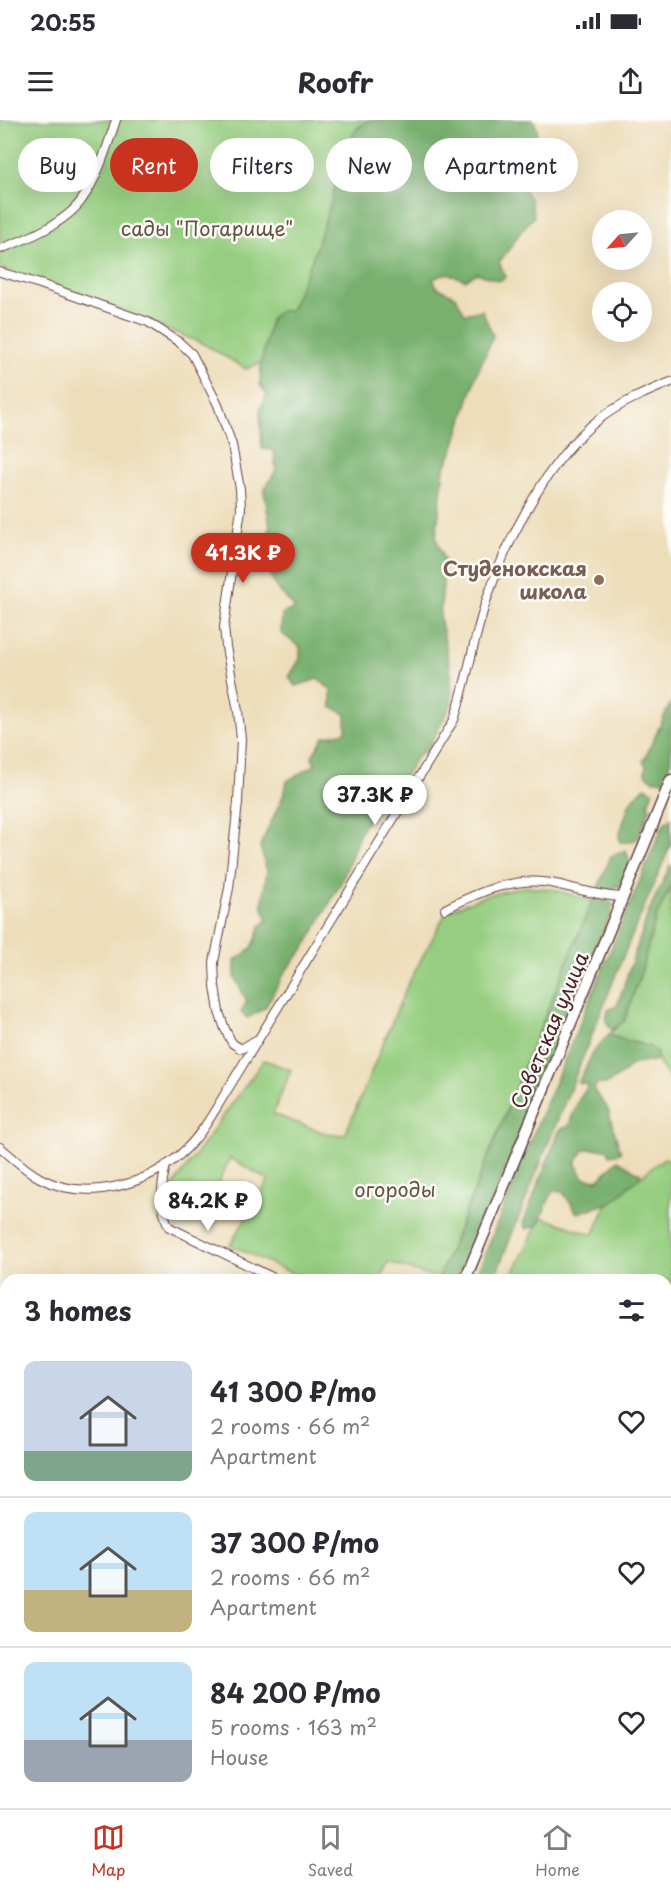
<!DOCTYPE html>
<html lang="en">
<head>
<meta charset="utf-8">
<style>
	body { margin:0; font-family:"Playpen Sans",sans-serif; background:#f7f7f7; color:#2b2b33; height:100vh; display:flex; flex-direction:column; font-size:22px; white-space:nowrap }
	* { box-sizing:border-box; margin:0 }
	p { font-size:20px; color:#7c7c81 }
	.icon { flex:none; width:33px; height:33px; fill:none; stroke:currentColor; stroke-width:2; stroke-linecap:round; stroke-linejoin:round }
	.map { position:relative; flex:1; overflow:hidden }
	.panel { position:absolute; left:0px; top:1154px; width:672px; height:536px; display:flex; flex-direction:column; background:#fff; border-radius:18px 18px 0 0; box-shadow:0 6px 24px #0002 }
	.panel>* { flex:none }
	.guide { position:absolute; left:18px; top:18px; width:636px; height:54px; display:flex; gap:12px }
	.needle { width:39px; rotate:243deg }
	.fabs { position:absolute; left:592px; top:90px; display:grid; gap:12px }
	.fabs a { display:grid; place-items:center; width:60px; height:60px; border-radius:50%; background:#fff; box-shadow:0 6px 24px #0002; font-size:30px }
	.price { position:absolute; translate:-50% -51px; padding:0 14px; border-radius:21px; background:#fff; color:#222; font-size:20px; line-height:39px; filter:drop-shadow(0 2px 3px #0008) }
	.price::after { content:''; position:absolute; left:50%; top:36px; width:18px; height:14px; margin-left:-9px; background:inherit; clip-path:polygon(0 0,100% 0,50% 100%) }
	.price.on { background:#c8321e; color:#fff }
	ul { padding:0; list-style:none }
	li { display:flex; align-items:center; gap:18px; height:150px; padding:0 24px }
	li+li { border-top:2px solid #e1e1e2 }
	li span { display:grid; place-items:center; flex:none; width:168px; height:120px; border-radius:12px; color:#555 }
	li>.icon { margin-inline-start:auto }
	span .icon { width:72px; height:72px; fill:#fffc; stroke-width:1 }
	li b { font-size:26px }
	h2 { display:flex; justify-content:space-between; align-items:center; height:72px; padding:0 24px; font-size:26px }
	.tag { padding:0 21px; border-radius:27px; background:#fff; box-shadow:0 6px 24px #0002; font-size:21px; line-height:54px }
	.tag.on { background:#c8321e; color:#fff }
	.status { display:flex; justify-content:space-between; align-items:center; height:42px; padding:0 30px; background:#fff; direction:ltr }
	.status svg { height:16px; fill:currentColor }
	header { display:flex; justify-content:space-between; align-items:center; height:78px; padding:0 24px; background:#fff; font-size:27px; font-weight:700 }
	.dock { display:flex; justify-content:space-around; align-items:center; height:84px; border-top:2px solid #e1e1e2; background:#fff; font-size:16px; color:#7c7c81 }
	.dock a { display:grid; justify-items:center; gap:3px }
	.dock .on { color:#c8321e }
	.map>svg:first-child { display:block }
</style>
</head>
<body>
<div class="status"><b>20:55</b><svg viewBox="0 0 49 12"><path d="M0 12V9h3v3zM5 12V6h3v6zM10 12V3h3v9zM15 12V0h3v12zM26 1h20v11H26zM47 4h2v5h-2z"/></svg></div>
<header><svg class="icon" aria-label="menu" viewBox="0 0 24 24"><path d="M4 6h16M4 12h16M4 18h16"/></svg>Roofr<svg class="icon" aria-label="share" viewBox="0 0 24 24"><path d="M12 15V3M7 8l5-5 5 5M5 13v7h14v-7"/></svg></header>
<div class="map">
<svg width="671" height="1688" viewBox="0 0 671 1688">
	<rect width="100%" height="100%" fill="#fdfcf7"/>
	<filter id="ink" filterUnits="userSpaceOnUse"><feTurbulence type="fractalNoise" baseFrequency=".0167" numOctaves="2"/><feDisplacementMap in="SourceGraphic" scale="12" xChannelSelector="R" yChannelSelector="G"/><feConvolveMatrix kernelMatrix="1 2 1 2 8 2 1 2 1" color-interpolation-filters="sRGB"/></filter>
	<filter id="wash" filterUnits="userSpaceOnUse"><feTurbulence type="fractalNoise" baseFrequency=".008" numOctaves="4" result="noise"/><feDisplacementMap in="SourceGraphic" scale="24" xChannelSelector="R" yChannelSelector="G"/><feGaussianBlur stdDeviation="1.35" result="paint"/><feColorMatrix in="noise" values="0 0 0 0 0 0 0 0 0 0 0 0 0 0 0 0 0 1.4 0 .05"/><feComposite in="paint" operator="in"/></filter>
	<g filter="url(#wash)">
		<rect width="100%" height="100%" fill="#edddba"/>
		<g fill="#96cd80" stroke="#707656" stroke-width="1.5">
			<polygon points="0,0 370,0 343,30 331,83 313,137 290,191 271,198 261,243 246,249 204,224 77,173 0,148"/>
			<polygon points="523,767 553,769 592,781 438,1159 388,1142 381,1159 304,1159 230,1125 269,1060 230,1038 202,1100 167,1074 264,940 291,950 273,994 325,1013 345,1015 407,866 447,791 484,776"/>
			<polygon points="671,767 671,961 657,940 657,933 650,927 608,915 624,901 640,856 656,797"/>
			<polygon points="664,1038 671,1041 671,1246 666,1245 666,1160 510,1160 541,1097 593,1115 607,1084"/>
			<polygon points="666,1262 671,1263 671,1358 666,1357"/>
			<polygon points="6,1531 6,1625 0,1625 0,1535"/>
			<polygon points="63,1683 331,1683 334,1688 66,1688"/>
			<polygon points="355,1683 629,1683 631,1684 629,1688 358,1688"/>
		</g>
		<g fill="#78b06e" stroke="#61684c" stroke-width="1.5">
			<path d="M370,0H533L537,9L532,64L522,66L530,79L534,97C519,110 512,127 499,142L506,157L499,161L477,153L465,160L447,153L433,159L437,167L456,177L465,194L482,190L493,216L476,256L453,330L444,349L436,418L445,442L440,497L451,553L452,583L428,629L418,635L394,674L383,672L360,713L342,761L305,827L285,852L265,888L247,898L241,892L247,881L235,858V840C252,831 256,824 260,806L268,800L262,785L267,751L260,726L283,676L287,661L315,645L312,636L324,617L346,612V594L331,587V570L318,559L295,566L289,557L300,539V527L281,513L282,494L295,488L275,466L264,436L270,406L264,371L276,350L274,330L262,329L260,289L267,275L260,265L261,243L271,198L280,191H290L313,137L331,83L343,30L358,7Z"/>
			<polygon points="671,582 671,640 663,660 653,660 645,653 646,645 643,642"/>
			<polygon points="645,667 653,671 648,684 650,689 637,719 629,722 620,722 619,716 630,682"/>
			<polygon points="671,698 671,724 625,832 494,1159 475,1159 524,1036 664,703"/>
			<polygon points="626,730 630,743 620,767 615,766 611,771 603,771 598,768 611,736"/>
			<polygon points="671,744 670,768 656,797 640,856 624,901 612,910 606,901 608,890 617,886 650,788"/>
			<polygon points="598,779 612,783 612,791 460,1159 438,1160 592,781"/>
			<polygon points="608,915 650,927 657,933 657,940 631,945 621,955 607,964 596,964 594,971 607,987 621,1033 610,1035 607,1029 585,1029 575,1043 584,1058 598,1060 618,1040 642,1055 611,1082 577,1093 563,1072 553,1070 538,1105 526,1109 523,1103 560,1009 568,1007 578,981 589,965 578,963 593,933"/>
			<polygon points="666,1357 671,1358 671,1450 668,1450 669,1467 671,1470 671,1516 669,1516 666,1541"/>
			<polygon points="671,1542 671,1598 666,1598 666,1543"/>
			<polygon points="0,1625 6,1625 6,1683 63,1683 66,1688 76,1688 0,1688"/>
		</g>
	</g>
	<g filter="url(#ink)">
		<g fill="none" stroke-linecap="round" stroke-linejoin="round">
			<defs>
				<g id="minor">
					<path d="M0,129C27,119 67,103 83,78C98,57 108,24 116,0"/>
					<polyline points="0,152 40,164 148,202 179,222 192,234 218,285 232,325 240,369 241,389 224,507 226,527 238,591 241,619 238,682 229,768 214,842 215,866 219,892 225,909 232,923 241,929 256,920"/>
					<path d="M445,789C477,773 514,756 551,763C575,768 598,776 623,777"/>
					<path d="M0,1027C13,1038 25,1050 40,1058C86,1083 151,1065 187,1028C205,1010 217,986 231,964L454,600C468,559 474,514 489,473C509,416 550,337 598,300C620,283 646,272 671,262"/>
					<path d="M166,1045C161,1065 159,1087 169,1107L278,1160"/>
					<polyline points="666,1252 671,1253"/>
					<polyline points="666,1350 671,1349"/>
					<polyline points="0,1525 6,1521"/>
				</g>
				<polyline id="tertiary" points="465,1160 671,660"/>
			</defs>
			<use href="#minor" stroke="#623c40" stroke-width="10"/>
			<use href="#tertiary" stroke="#623c40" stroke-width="13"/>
			<use href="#minor" stroke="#fff" stroke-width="8"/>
			<use href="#tertiary" stroke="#fff" stroke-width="10"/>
		</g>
	</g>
	<circle fill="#8d6e63" stroke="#fdfcf7" stroke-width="2" cx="599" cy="460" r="6"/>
	<g text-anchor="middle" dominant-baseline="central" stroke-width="5" stroke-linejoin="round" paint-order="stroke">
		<g font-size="20" fill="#615344" stroke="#fdfcf7">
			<text x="207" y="108">сады "Погарище"</text>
			<text x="395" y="1069">огороды</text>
		</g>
		<g font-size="20" font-weight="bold" fill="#785e54" stroke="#fdfcf7" text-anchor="end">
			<text x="587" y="448">Студенокская<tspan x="587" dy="23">школа</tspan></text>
		</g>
		<g font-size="20" fill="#4a1f2b" stroke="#fdfcf7">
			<text transform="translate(549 910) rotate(-67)">Советская улица</text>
		</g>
	</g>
</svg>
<div class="fabs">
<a><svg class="needle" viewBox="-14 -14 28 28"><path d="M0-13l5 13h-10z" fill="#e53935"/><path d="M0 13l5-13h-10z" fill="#7c7c81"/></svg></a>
<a><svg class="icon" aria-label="locate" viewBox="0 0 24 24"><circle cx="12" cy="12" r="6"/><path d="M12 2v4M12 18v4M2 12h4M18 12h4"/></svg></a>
</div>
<b class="price on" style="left:243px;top:464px">41.3K ₽</b>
<b class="price" style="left:375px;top:706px">37.3K ₽</b>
<b class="price" style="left:208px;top:1112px">84.2K ₽</b>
<div class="guide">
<a class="tag">Buy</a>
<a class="tag on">Rent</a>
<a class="tag">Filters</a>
<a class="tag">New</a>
<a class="tag">Apartment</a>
</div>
<section class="panel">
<h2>3 homes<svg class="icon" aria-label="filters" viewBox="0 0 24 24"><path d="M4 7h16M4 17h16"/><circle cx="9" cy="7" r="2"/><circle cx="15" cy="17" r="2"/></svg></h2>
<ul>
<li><span style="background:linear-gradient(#c9d6e8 75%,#7fa58c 0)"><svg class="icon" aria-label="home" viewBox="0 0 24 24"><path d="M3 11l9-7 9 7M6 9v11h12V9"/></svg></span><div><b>41 300 ₽/mo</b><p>2 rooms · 66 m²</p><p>Apartment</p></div><svg class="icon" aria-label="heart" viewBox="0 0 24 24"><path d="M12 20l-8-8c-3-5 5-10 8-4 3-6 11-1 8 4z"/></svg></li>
<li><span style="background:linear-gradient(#bfe0f5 65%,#c2b280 0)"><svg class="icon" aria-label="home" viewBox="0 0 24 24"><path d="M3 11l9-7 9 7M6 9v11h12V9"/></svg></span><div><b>37 300 ₽/mo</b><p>2 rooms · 66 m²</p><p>Apartment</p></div><svg class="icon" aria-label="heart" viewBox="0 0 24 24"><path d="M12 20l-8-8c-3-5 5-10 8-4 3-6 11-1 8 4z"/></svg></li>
<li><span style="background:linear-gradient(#bfe0f5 65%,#9aa5b1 0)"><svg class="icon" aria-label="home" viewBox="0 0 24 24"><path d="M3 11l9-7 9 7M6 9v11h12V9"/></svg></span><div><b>84 200 ₽/mo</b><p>5 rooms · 163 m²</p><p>House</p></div><svg class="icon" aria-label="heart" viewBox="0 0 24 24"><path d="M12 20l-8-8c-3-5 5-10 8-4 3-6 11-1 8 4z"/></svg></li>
</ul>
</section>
</div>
<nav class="dock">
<a class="on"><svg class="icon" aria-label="map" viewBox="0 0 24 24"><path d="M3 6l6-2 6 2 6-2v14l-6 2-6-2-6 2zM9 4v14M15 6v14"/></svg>Map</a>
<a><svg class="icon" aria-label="saved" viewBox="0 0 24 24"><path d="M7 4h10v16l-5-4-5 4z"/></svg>Saved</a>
<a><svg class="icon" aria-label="home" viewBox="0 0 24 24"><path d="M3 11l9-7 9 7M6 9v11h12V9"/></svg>Home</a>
</nav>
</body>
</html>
